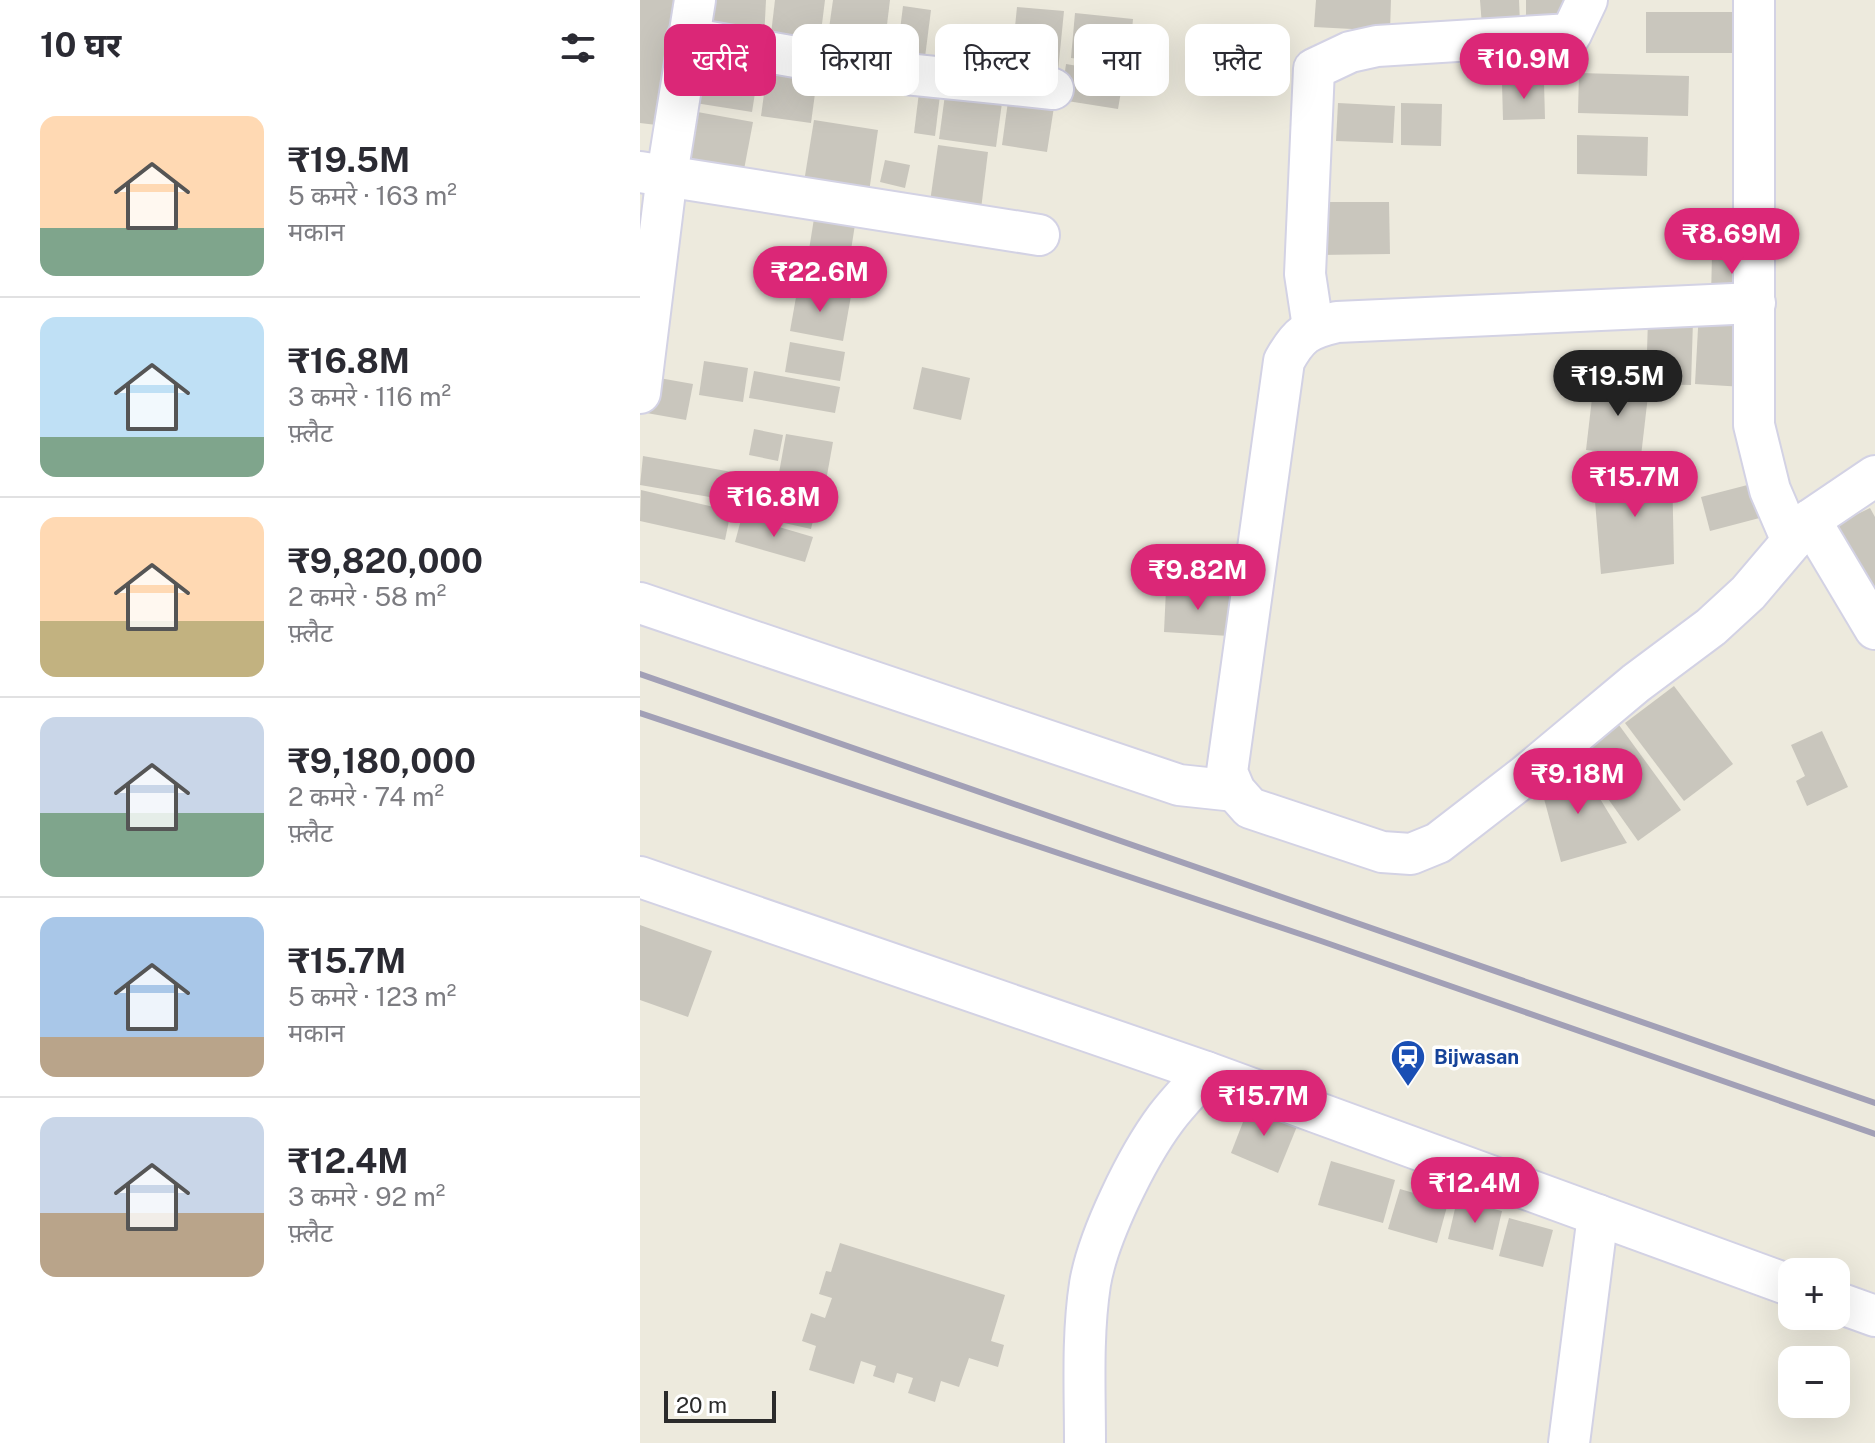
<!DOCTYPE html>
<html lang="hi">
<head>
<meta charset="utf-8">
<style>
	body { margin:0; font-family:"Public Sans","Noto Sans Devanagari",sans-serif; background:#f7f7f7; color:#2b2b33; height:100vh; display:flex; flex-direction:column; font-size:30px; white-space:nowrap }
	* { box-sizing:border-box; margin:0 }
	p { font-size:26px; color:#7c7c81 }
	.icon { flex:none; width:44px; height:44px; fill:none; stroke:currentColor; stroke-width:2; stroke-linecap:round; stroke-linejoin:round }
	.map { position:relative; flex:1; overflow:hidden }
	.panel { display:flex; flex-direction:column; background:#fff; width:640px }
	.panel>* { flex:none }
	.banner { position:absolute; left:24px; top:24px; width:760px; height:72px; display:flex; gap:16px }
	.fabs { position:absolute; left:1138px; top:1258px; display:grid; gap:16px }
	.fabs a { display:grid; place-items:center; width:72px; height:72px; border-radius:16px; background:#fff; box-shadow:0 8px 32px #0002; font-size:40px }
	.scale { position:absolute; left:24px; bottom:20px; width:112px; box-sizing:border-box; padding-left:8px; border:4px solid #2b2b2b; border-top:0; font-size:22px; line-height:28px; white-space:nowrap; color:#2b2b2b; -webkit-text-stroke:6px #fff; paint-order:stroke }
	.price { position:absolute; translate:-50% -68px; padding:0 18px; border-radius:28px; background:#db2777; color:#fff; font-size:26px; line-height:52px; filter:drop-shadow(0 2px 4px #0008) }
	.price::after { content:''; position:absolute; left:50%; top:48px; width:24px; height:18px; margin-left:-12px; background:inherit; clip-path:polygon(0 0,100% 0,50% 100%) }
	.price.selected { background:#222; color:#fff }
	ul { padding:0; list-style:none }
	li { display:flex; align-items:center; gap:24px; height:200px; padding:0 40px }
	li+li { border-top:2px solid #e1e1e2 }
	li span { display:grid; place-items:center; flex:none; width:224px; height:160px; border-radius:16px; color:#555 }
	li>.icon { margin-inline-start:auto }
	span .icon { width:96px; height:96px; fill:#fffc; stroke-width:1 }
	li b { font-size:34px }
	h2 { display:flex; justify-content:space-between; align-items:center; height:96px; padding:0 40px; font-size:34px }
	.pill { padding:0 28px; border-radius:16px; background:#fff; box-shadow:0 8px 32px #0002; font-size:28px; line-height:72px }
	.pill.selected { background:#db2777; color:#fff }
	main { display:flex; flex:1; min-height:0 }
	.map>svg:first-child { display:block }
</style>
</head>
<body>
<main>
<section class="panel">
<h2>10 घर<svg class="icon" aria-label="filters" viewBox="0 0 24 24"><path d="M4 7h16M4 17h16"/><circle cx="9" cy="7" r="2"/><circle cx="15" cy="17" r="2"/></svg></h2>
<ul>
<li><span style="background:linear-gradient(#ffd9b3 70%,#7fa58c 0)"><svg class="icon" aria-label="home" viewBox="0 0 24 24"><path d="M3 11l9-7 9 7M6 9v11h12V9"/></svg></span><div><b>₹19.5M</b><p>5 कमरे · 163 m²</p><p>मकान</p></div></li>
<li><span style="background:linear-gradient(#bfe0f5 75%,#7fa58c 0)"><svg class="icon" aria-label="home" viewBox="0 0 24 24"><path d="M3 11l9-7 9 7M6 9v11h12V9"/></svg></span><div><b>₹16.8M</b><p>3 कमरे · 116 m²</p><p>फ़्लैट</p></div></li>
<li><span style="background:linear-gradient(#ffd9b3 65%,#c2b280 0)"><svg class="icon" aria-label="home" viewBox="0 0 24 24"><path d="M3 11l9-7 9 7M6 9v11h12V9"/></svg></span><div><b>₹9,820,000</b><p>2 कमरे · 58 m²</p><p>फ़्लैट</p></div></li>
<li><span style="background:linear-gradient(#c9d6e8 60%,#7fa58c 0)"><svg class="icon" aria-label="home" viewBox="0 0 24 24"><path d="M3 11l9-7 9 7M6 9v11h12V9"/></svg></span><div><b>₹9,180,000</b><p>2 कमरे · 74 m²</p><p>फ़्लैट</p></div></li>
<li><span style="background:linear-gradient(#a9c7e8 75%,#b9a48a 0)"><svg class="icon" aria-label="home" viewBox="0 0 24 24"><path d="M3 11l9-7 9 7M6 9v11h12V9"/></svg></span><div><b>₹15.7M</b><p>5 कमरे · 123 m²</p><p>मकान</p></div></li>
<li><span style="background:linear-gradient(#c9d6e8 60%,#b9a48a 0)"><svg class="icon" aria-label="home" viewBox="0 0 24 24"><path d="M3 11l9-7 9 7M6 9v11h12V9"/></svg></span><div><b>₹12.4M</b><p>3 कमरे · 92 m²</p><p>फ़्लैट</p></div></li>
</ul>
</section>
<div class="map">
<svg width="1235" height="1443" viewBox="0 0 1235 1443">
	<rect width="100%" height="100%" fill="#edeadd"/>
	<g fill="#c9c6bd">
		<polygon points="0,0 38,0 25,126 0,123"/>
		<polygon points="67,0 126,0 124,39 65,36"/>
		<polygon points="135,0 185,0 180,40 131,34"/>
		<polygon points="193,0 250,0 243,58 186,50"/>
		<polygon points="676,0 751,0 750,31 674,27"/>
		<polygon points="840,0 879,0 880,24 842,26"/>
		<polygon points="886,0 929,0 928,30 886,29"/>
		<polygon points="263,6 291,10 284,65 256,62"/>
		<polygon points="377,7 424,11 418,71 371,66"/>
		<polygon points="1006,12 1097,12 1096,53 1006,53"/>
		<polygon points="435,13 493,19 489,64 431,58"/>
		<polygon points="58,45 121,55 112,112 49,102"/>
		<polygon points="129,57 179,64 171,123 121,116"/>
		<polygon points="426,64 484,74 478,109 421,100"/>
		<polygon points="939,73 1049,76 1048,116 938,113"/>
		<polygon points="281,76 302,79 295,136 274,133"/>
		<polygon points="307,80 364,88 356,147 299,139"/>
		<polygon points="904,82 905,119 863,120 862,83"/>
		<polygon points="370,87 416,94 407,152 362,145"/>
		<polygon points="698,103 755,106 753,143 696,141"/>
		<polygon points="761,103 802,104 801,146 761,145"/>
		<polygon points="52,111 113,122 103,175 42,164"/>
		<polygon points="174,120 238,130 229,192 164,182"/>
		<polygon points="937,135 1008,137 1007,176 937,174"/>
		<polygon points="298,145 348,152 341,209 290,202"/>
		<polygon points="245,160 270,165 265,188 240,182"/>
		<polygon points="678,202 749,202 750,254 679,255"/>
		<polygon points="176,206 217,212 205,288 164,281"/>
		<polygon points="1072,254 1113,255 1112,299 1071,298"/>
		<polygon points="158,286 211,296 203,341 150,331"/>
		<polygon points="1059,310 1109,313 1104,387 1055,384"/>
		<polygon points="1008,319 1053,320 1051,385 1006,384"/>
		<polygon points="150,342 205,352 200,381 145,372"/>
		<polygon points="64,361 108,368 103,402 59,395"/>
		<polygon points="282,367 330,378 321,420 273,409"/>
		<polygon points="114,371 200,387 195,413 109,398"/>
		<polygon points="8,376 53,384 46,420 1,412"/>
		<polygon points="954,381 1009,387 1001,456 946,450"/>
		<polygon points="114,429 143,435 138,461 109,455"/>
		<polygon points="146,434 193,442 182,503 135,495"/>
		<polygon points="3,456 92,472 87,500 0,485"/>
		<polygon points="1032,465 1034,564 961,574 953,477"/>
		<polygon points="1123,481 1131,515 1070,531 1061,497"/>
		<polygon points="1,490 91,511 85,540 0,521"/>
		<polygon points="118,495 176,508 171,529 113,516"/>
		<polygon points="1230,508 1235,517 1235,591 1231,593 1197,524"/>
		<polygon points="102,516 173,537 165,562 95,542"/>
		<polygon points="526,589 591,593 589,636 524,632"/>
		<polygon points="1034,686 1093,764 1044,801 985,723"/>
		<polygon points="979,725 1041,810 998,841 937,755"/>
		<polygon points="1182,731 1208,787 1167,806 1156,781 1165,776 1151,745"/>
		<polygon points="940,766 987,843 921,862 899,780"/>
		<polygon points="0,925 72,951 48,1017 0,1000"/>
		<polygon points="610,1104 658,1124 638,1173 591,1153"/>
		<polygon points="691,1161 755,1180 743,1223 678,1205"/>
		<polygon points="760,1189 808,1203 797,1243 748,1229"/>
		<polygon points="817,1200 862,1211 853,1250 808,1239"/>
		<polygon points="869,1218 913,1230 903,1267 859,1256"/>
		<polygon points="200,1243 365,1295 351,1341 364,1345 358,1367 329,1358 319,1387 301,1381 295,1402 268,1393 273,1378 257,1373 254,1383 233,1376 236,1366 221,1361 214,1384 169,1370 176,1346 162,1341 171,1313 185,1318 192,1298 179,1294 186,1271 191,1272"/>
	</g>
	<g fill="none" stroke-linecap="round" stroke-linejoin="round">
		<defs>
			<g id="street">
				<polyline points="1114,0 1114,425 1130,490 1152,541"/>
				<polyline points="47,38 236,71 413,89"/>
				<polyline points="0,172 399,235"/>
				<path d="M1115,303L697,322C667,329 659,334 644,361L587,772L595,791L610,808L742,852L771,854L798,843L886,775L996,683L1071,627L1108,593L1170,520L1235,476"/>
				<polyline points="673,327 665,274 674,69 710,52 737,46 931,34 947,0"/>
				<polyline points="0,393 27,175 55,0"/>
				<polyline points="1170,520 1235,629"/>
				<polyline points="0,603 539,785 595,791"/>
				<polyline points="0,877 566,1072 1152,1286"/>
				<polyline points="1196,1302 1235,1316"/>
				<path d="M445,1443C445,1390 442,1336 450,1284C458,1236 497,1157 526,1118C538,1102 553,1087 566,1072"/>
				<polyline points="929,1443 958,1215"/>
			</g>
		</defs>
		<use href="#street" stroke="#d3d2e4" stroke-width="44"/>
		<use href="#street" stroke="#fff" stroke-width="40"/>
		<g stroke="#a2a0b6" stroke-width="6">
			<polyline points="0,674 1235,1103"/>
			<polyline points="0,713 681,941 1235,1134"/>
		</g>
	</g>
	<defs>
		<symbol id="station-pin" viewBox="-11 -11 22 30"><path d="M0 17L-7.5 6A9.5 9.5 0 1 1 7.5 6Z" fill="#1a4fb4" stroke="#fff"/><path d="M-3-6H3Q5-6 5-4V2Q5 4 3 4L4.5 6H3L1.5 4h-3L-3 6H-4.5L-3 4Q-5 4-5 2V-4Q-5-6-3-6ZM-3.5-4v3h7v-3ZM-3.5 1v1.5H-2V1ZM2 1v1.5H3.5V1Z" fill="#fff"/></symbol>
	</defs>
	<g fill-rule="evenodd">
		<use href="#station-pin" x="748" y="1037" width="40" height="54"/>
	</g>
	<g text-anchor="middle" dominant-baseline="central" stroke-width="7" stroke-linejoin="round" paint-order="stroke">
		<g font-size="20" font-weight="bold" fill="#164399" stroke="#fff" text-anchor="start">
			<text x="794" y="1057">Bijwasan</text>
		</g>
	</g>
</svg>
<div class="fabs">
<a>+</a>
<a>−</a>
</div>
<div class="scale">20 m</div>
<b class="price" style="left:884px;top:101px">₹10.9M</b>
<b class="price" style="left:1092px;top:276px">₹8.69M</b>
<b class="price" style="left:180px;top:314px">₹22.6M</b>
<b class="price selected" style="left:978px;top:418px">₹19.5M</b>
<b class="price" style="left:995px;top:519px">₹15.7M</b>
<b class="price" style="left:134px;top:539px">₹16.8M</b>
<b class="price" style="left:558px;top:612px">₹9.82M</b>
<b class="price" style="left:938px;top:816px">₹9.18M</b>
<b class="price" style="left:624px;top:1138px">₹15.7M</b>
<b class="price" style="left:835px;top:1225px">₹12.4M</b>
<div class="banner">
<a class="pill selected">खरीदें</a>
<a class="pill">किराया</a>
<a class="pill">फ़िल्टर</a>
<a class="pill">नया</a>
<a class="pill">फ़्लैट</a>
</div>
</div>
</main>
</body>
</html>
